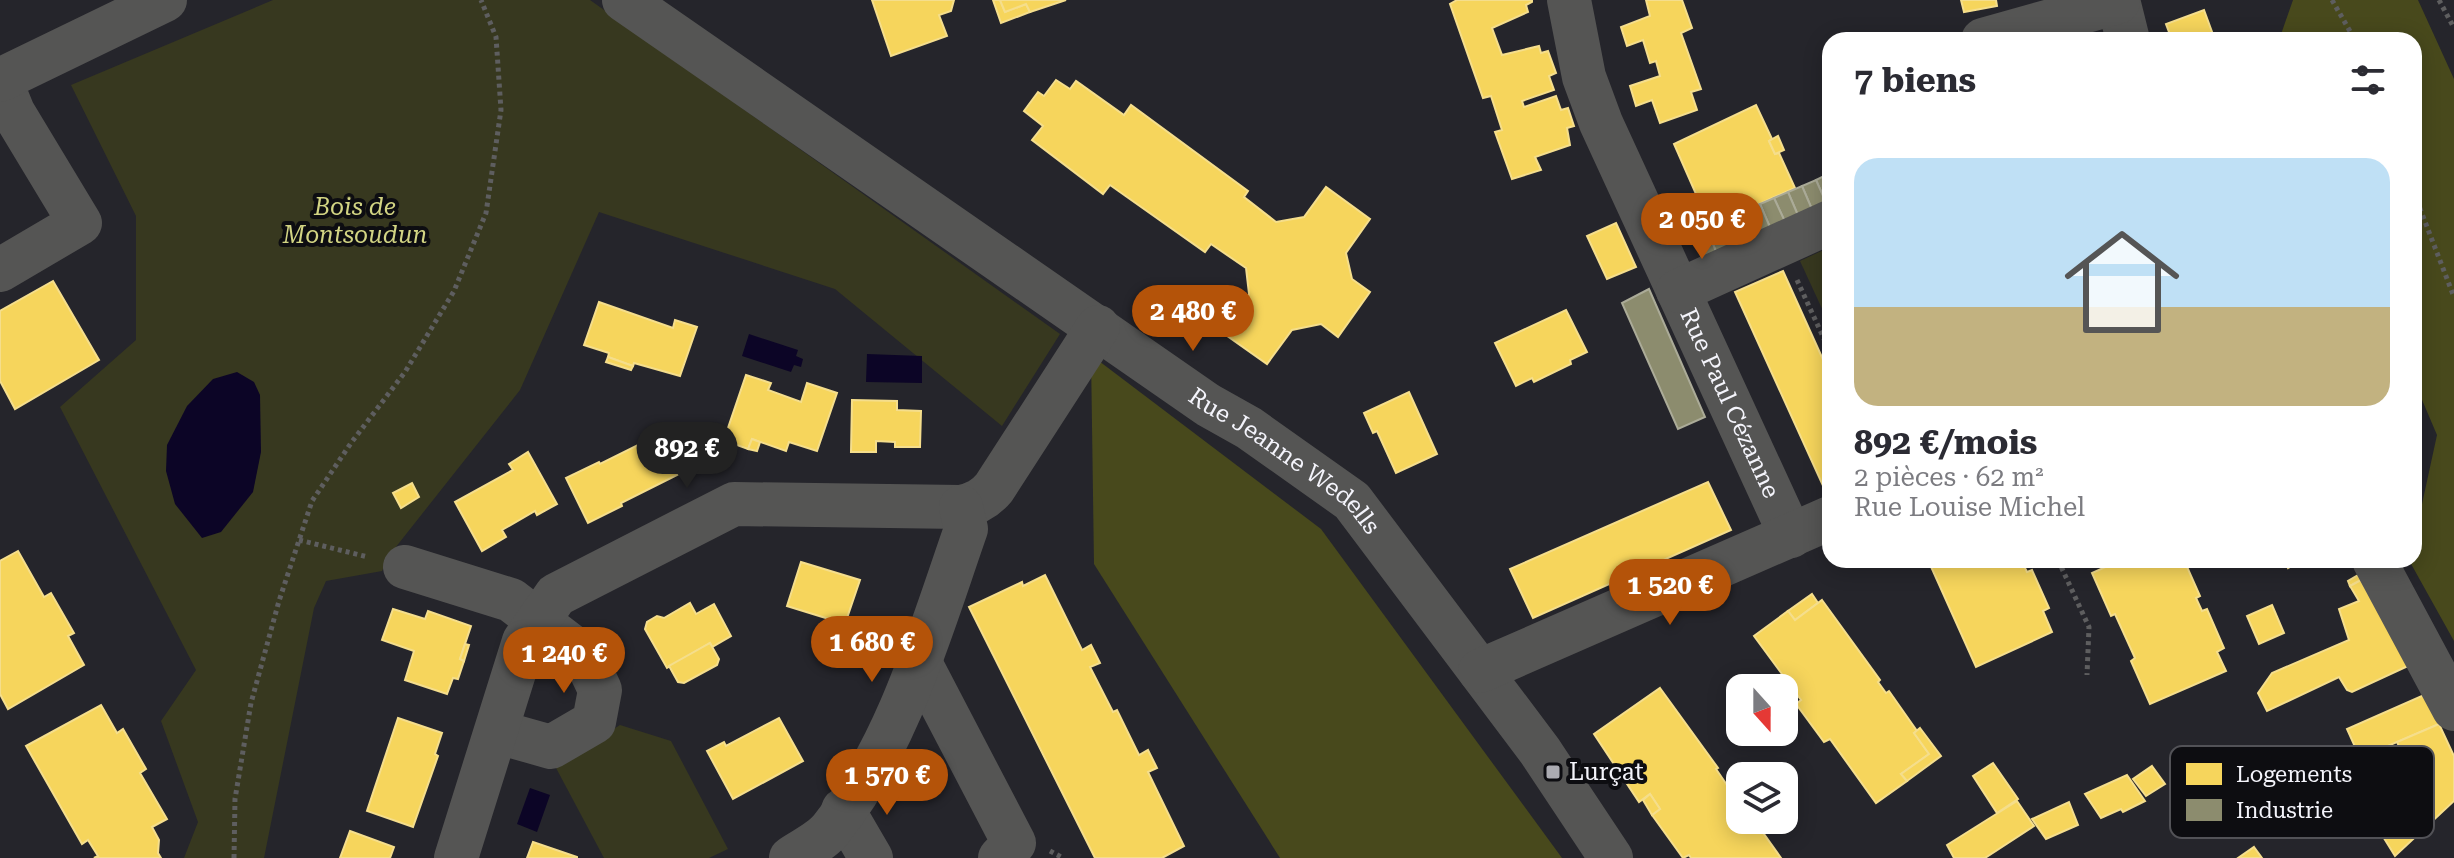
<!DOCTYPE html>
<html lang="fr">
<head>
<meta charset="utf-8">
<style>
	body { margin:0; font-family:"Roboto Serif",serif; background:#f2f2f3; color:#2b2b33; height:100vh; display:flex; flex-direction:column; font-size:30px; white-space:nowrap }
	* { box-sizing:border-box; margin:0 }
	p { font-size:26px; color:#7c7c81 }
	.icon { flex:none; width:44px; height:44px; fill:none; stroke:currentColor; stroke-width:2; stroke-linecap:round; stroke-linejoin:round }
	.map { position:relative; flex:1; overflow:hidden }
	.details { position:absolute; left:1822px; top:32px; width:600px; height:536px; display:flex; flex-direction:column; background:#fff; border-radius:24px; box-shadow:0 4px 20px #0003 }
	.details>* { flex:none }
	.needle { width:52px; rotate:159deg }
	.fabs { position:absolute; left:1726px; top:674px; display:grid; gap:16px }
	.fabs a { display:grid; place-items:center; width:72px; height:72px; border-radius:16px; background:#fff; box-shadow:0 4px 20px #0003; font-size:40px }
	.price { position:absolute; translate:-50% -68px; padding:0 18px; border-radius:28px; background:#b45309; color:#fff; font-size:26px; line-height:52px; filter:drop-shadow(0 2px 4px #0008) }
	.price::after { content:''; position:absolute; left:50%; top:48px; width:24px; height:18px; margin-left:-12px; background:inherit; clip-path:polygon(0 0,100% 0,50% 100%) }
	.price.active { background:#222; color:#fff }
	ul { padding:0; list-style:none }
	li { display:grid; align-content:center; gap:16px; height:424px; padding:0 32px }
	li span { display:grid; place-items:center; height:248px; border-radius:24px; color:#555 }
	li>.icon { margin-inline-start:auto }
	span .icon { width:144px; height:144px; fill:#fffc; stroke-width:1 }
	li b { font-size:34px }
	h2 { display:flex; justify-content:space-between; align-items:center; height:96px; padding:0 32px; font-size:34px }
	.map>svg:first-child { display:block }
</style>
</head>
<body>
<div class="map">
<svg width="2454" height="858" viewBox="0 0 2454 858">
	<rect width="100%" height="100%" fill="#25252b"/>
	<g fill="#37381f">
		<polygon points="273,0 590,0 1060,334 1002,426 835,289 599,212 520,390 388,557 382,571 326,581 314,608 264,858 184,858 198,822 161,721 196,670 60,407 136,340 136,216 71,85"/>
		<polygon points="1830,247 1830,326 1800,261"/>
		<polygon points="620,725 671,741 728,849 709,858 604,858 555,766"/>
	</g>
	<g fill="#48491c">
		<polygon points="2293,0 2418,0 2454,79 2454,641 2410,562 2414,560 2414,541 2437,435 2414,381 2414,40 2279,40"/>
		<polygon points="1091,355 1321,529 1562,858 1280,858 1094,564"/>
	</g>
	<g fill="#0c0526">
		<polygon points="749,334 798,350 796,356 803,359 801,367 794,365 791,372 742,356"/>
		<polygon points="867,354 922,356 922,383 866,382"/>
		<polygon points="237,372 254,382 260,395 261,452 253,492 221,532 202,538 175,504 166,471 167,445 187,406 213,379"/>
		<polygon points="530,788 550,795 537,832 517,824"/>
	</g>
	<g fill="#f6d55c" stroke="#f5de8c" stroke-width="2">
		<polygon points="872,0 954,0 951,11 939,15 947,36 891,56"/>
		<polygon points="993,0 1000,0 1005,12 1026,4 1030,12 1001,23"/>
		<polygon points="1000,0 1066,0 1030,12 1026,4 1005,12"/>
		<polygon points="1457,0 1532,0 1532,2 1526,5 1528,12 1492,28 1502,55 1539,46 1541,53 1548,51 1556,73 1549,76 1554,90 1522,101 1524,107 1556,96 1561,110 1568,108 1574,126 1567,128 1570,145 1535,157 1541,170 1512,179 1495,132 1502,130 1491,96 1483,98 1450,4"/>
		<polygon points="1646,0 1682,0 1692,28 1681,33 1701,89 1691,92 1697,110 1660,123 1652,100 1636,106 1630,86 1660,76 1656,61 1650,63 1643,40 1627,46 1621,27 1650,16"/>
		<polygon points="1961,0 1996,0 1997,6 1964,12"/>
		<polygon points="2204,10 2215,40 2172,40 2166,24"/>
		<polygon points="1056,80 1070,89 1076,81 1124,115 1131,105 1248,191 1244,197 1276,222 1304,217 1326,187 1370,219 1346,253 1352,279 1370,292 1338,337 1321,324 1292,330 1267,364 1223,333 1249,294 1246,268 1211,244 1205,252 1110,185 1103,194 1032,140 1043,126 1024,111 1038,92 1044,96"/>
		<polygon points="1756,105 1772,139 1769,141 1775,154 1779,153 1795,188 1710,226 1674,144"/>
		<polygon points="1778,136 1784,150 1775,154 1769,141"/>
		<polygon points="1616,223 1636,267 1607,279 1587,236"/>
		<polygon points="1783,271 1830,375 1830,485 1824,488 1735,292"/>
		<polygon points="53,281 99,360 15,409 0,381 0,311"/>
		<polygon points="599,302 673,328 675,320 697,327 680,376 634,363 633,366 608,357 609,353 584,345"/>
		<polygon points="1566,310 1587,352 1570,360 1571,364 1534,382 1532,378 1516,386 1495,343"/>
		<polygon points="608,357 633,366 631,370 606,362"/>
		<polygon points="746,375 771,383 768,390 801,402 807,383 837,393 817,451 789,442 786,451 752,439 748,449 734,444 727,431"/>
		<polygon points="1409,392 1437,454 1396,473 1377,431 1373,433 1364,413"/>
		<polygon points="852,400 897,401 897,410 921,411 920,447 895,447 895,442 876,441 876,452 851,452"/>
		<polygon points="660,434 679,474 621,503 622,506 588,523 566,478 599,462 600,464"/>
		<polygon points="752,439 760,442 757,451 748,449"/>
		<polygon points="528,452 557,504 537,515 535,511 502,530 506,537 482,551 455,502 513,470 509,464"/>
		<polygon points="1708,482 1731,530 1533,618 1510,569"/>
		<polygon points="412,483 419,497 401,508 393,493"/>
		<polygon points="18,551 44,597 51,593 74,633 68,636 84,665 8,709 0,694 0,561"/>
		<polygon points="1928,560 2021,560 2027,572 2032,570 2049,608 2043,611 2052,632 1976,667"/>
		<polygon points="2121,560 2123,562 2129,560 2184,560 2200,596 2196,598 2202,611 2207,609 2224,648 2217,652 2226,671 2150,704 2131,661 2135,658 2115,614 2111,616 2092,573"/>
		<polygon points="2284,560 2302,560 2288,568"/>
		<polygon points="801,562 860,580 845,624 787,606"/>
		<polygon points="1045,575 1082,650 1091,645 1100,663 1090,667 1113,712 1117,710 1139,755 1148,750 1157,768 1148,772 1184,846 1162,858 1095,858 969,607 1022,582 1023,586"/>
		<polygon points="2358,575 2361,580 2350,586 2348,581"/>
		<polygon points="2361,580 2408,666 2352,692 2347,690 2339,677 2267,711 2258,693 2272,673 2349,640 2339,609 2359,601 2350,586"/>
		<polygon points="1812,594 1818,603 1795,620 1788,611"/>
		<polygon points="1822,600 1880,680 1878,682 1886,693 1889,691 1917,731 1914,733 1929,754 1901,774 1907,781 1876,803 1830,739 1824,742 1796,704 1801,700 1754,636 1788,611 1795,620"/>
		<polygon points="690,603 696,614 714,604 731,636 712,647 710,643 667,668 645,629 647,622 657,616 664,618"/>
		<polygon points="2272,605 2284,633 2259,644 2247,616"/>
		<polygon points="393,609 425,619 428,611 471,626 460,659 464,661 458,679 453,678 447,694 405,680 414,651 382,640"/>
		<polygon points="710,643 719,659 717,665 684,683 678,682 669,666"/>
		<polygon points="465,644 469,645 464,661 460,659"/>
		<polygon points="1660,688 1718,768 1716,769 1740,804 1740,820 1754,820 1781,858 1691,858 1689,855 1683,858 1652,815 1660,809 1650,794 1639,802 1594,734"/>
		<polygon points="2424,695 2439,724 2360,758 2347,729"/>
		<polygon points="101,705 117,733 123,729 146,769 140,773 167,819 152,827 159,840 158,853 161,858 94,858 98,856 88,840 82,844 26,746"/>
		<polygon points="398,718 442,733 435,754 438,756 413,827 367,811"/>
		<polygon points="779,718 803,761 733,799 707,751 724,742 726,746"/>
		<polygon points="2439,724 2454,756 2454,801 2395,856 2382,835 2423,799 2397,742"/>
		<polygon points="1920,728 1941,756 1907,781 1901,774 1929,754 1914,733"/>
		<polygon points="1993,763 2018,799 1997,813 1973,776"/>
		<polygon points="2152,766 2165,784 2146,796 2133,779"/>
		<polygon points="2127,775 2145,801 2123,812 2121,809 2101,818 2085,794"/>
		<polygon points="1650,794 1660,809 1652,815 1643,800"/>
		<polygon points="2017,801 2034,826 1985,858 1954,858 1947,845"/>
		<polygon points="2069,802 2078,825 2046,839 2032,819"/>
		<polygon points="350,831 394,847 390,858 340,858"/>
		<polygon points="533,842 577,857 577,858 527,858"/>
		<polygon points="2254,847 2262,858 2238,858"/>
	</g>
	<g fill="#8c8c6e" stroke="#abab98" stroke-width="2">
		<polygon points="1830,173 1830,206 1828,207 1816,180"/>
		<polygon points="1816,180 1828,207 1814,214 1802,186"/>
		<polygon points="1802,186 1814,214 1800,220 1788,192"/>
		<polygon points="1788,192 1800,220 1787,226 1774,198"/>
		<polygon points="1774,198 1787,226 1772,232 1760,204"/>
		<polygon points="1760,204 1772,232 1758,238 1745,210"/>
		<polygon points="1745,210 1758,238 1745,244 1733,216"/>
		<polygon points="1733,216 1745,244 1732,250 1719,222"/>
		<polygon points="1719,222 1732,250 1718,256 1706,228"/>
		<polygon points="1706,228 1718,256 1704,262 1691,234"/>
		<polygon points="1649,289 1705,417 1678,429 1622,303"/>
	</g>
	<g fill="none" stroke-linecap="round" stroke-linejoin="round">
		<g stroke="#5e5e5f" stroke-width="5" stroke-dasharray="4 4" stroke-linecap="butt">
			<polyline points="2332,0 2355,40"/>
			<polyline points="2439,0 2454,28"/>
			<polyline points="2414,193 2454,297"/>
			<polyline points="1797,280 1830,352"/>
			<polyline points="299,540 368,557"/>
			<polyline points="2058,560 2089,627 2087,675"/>
			<polyline points="1050,851 1063,858"/>
			<polyline points="234,858 235,799 251,703 279,601 312,501 351,443 405,372 454,291 486,213 501,110 496,37 481,0"/>
		</g>
		<g stroke="#555554" stroke-width="44">
			<path id="s1" d="M624,0L1208,405L1249,428L1352,501L1540,751L1611,858"/>
			<path id="s2" d="M1569,0L1584,77L1601,123L1791,536"/>
			<polyline points="2118,0 2128,40"/>
			<polyline points="1983,40 2118,2"/>
			<polyline points="0,80 13,112 80,223 0,270"/>
			<polyline points="0,80 165,0"/>
			<polyline points="1678,291 1830,222"/>
			<polyline points="2374,560 2454,709"/>
			<polyline points="405,567 511,600 584,656 600,690 594,722 551,747 498,732"/>
			<polyline points="919,661 1014,843 1000,858"/>
			<polyline points="1480,671 1830,518"/>
			<polyline points="843,810 871,858"/>
			<path d="M456,858L524,641L556,595L734,504L961,507C975,504 985,499 994,488L1098,327"/>
			<path d="M791,858C804,849 822,841 831,829C898,746 931,629 966,529L961,507"/>
		</g>
	</g>
	<rect fill="#acacb2" stroke="#0d0d11" stroke-width="3" x="1545" y="764" width="16" height="16" rx="4"/>
	<g text-anchor="middle" dominant-baseline="central" stroke-width="8" stroke-linejoin="round" paint-order="stroke">
		<g font-size="24" font-style="italic" fill="#d2d483" stroke="#0d0d11">
			<text x="355" y="207">Bois de<tspan x="355" dy="28">Montsoudun</tspan></text>
		</g>
		<g font-size="24" fill="#f4f4fb" stroke="#0d0d11">
			<text stroke="none"><textPath href="#s2" startOffset="436">Rue Paul Cézanne</textPath></text>
			<text stroke="none"><textPath href="#s1" startOffset="806">Rue Jeanne Wedells</textPath></text>
		</g>
		<g font-size="24" fill="#f4f4fb" stroke="#0d0d11" text-anchor="start">
			<text x="1569" y="772">Lurçat</text>
		</g>
	</g>
	<rect x="2170" y="746" width="264" height="92" rx="12" fill="#0d0d11" stroke="#525257" stroke-width="2"/>
	<rect x="2186" y="763" width="36" height="22" fill="#f6d55c"/>
	<rect x="2186" y="799" width="36" height="22" fill="#8c8c6e"/>
	<g font-size="22" fill="#f4f4fb">
		<text x="2236" y="782">Logements</text>
		<text x="2236" y="818">Industrie</text>
	</g>
</svg>
<div class="fabs">
<a><svg class="needle" viewBox="-14 -14 28 28"><path d="M0-13l5 13h-10z" fill="#e53935"/><path d="M0 13l5-13h-10z" fill="#7c7c81"/></svg></a>
<a><svg class="icon" aria-label="layers" viewBox="0 0 24 24"><path d="M12 4l9 5-9 5-9-5zM3 14l9 5 9-5"/></svg></a>
</div>
<b class="price" style="left:1702px;top:261px">2 050 €</b>
<b class="price" style="left:1193px;top:353px">2 480 €</b>
<b class="price active" style="left:687px;top:490px">892 €</b>
<b class="price" style="left:1670px;top:627px">1 520 €</b>
<b class="price" style="left:872px;top:684px">1 680 €</b>
<b class="price" style="left:564px;top:695px">1 240 €</b>
<b class="price" style="left:887px;top:817px">1 570 €</b>
<section class="details">
<h2>7 biens<svg class="icon" aria-label="filters" viewBox="0 0 24 24"><path d="M4 7h16M4 17h16"/><circle cx="9" cy="7" r="2"/><circle cx="15" cy="17" r="2"/></svg></h2>
<ul>
<li><span style="background:linear-gradient(#bfe0f5 60%,#c2b280 0)"><svg class="icon" aria-label="home" viewBox="0 0 24 24"><path d="M3 11l9-7 9 7M6 9v11h12V9"/></svg></span><div><b>892 €/mois</b><p>2 pièces · 62 m²</p><p>Rue Louise Michel</p></div></li>
</ul>
</section>
</div>
</body>
</html>
